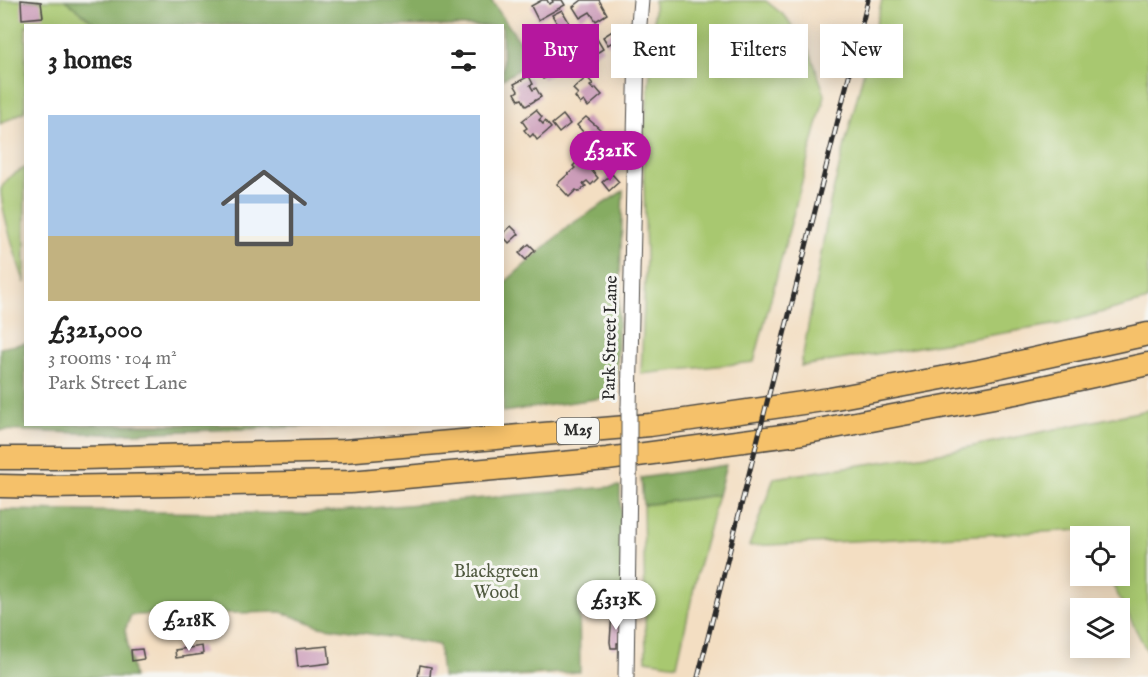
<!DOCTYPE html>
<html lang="en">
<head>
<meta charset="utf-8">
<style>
	body { margin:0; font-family:"IM FELL English",serif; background:#f2f2f2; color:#222; height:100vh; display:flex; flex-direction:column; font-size:22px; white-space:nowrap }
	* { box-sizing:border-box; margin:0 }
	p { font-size:20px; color:#767676 }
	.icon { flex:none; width:33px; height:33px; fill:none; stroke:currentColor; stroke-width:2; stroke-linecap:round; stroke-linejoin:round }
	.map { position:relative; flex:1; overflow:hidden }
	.side { position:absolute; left:24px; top:24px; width:480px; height:402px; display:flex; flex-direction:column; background:#fff; border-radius:0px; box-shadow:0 3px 15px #0003 }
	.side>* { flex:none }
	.top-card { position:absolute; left:522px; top:24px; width:536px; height:54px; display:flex; gap:12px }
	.buttons { position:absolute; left:1070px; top:526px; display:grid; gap:12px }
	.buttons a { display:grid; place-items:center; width:60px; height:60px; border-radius:0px; background:#fff; box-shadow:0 3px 15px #0003; font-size:30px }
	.price { position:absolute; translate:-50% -51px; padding:0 14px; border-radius:21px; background:#fff; color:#222; font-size:20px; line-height:39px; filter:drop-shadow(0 2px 3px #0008) }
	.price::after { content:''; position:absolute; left:50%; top:36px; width:18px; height:14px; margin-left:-9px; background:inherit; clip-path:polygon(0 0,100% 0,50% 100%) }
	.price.active { background:#b5179e; color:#fff }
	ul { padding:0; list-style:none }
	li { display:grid; align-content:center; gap:12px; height:318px; padding:0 24px }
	li span { display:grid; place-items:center; height:186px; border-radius:0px; color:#555 }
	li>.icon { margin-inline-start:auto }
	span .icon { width:108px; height:108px; fill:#fffc; stroke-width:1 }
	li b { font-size:26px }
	h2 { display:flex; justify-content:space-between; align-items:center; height:72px; padding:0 24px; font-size:26px }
	.chip { padding:0 21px; border-radius:0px; background:#fff; box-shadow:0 3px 15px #0003; font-size:21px; line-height:54px }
	.chip.active { background:#b5179e; color:#fff }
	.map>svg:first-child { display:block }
</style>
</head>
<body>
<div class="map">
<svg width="1148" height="677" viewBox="0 0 1148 677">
	<rect width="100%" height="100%" fill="#f6f6f2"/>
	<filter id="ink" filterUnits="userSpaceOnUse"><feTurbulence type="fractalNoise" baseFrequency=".0167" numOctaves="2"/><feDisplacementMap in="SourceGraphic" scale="12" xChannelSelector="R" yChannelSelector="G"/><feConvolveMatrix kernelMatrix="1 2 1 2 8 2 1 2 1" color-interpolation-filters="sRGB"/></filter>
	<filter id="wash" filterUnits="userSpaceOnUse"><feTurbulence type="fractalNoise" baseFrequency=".008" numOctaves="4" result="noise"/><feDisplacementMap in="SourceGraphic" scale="24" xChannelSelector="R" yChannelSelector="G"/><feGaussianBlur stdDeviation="1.35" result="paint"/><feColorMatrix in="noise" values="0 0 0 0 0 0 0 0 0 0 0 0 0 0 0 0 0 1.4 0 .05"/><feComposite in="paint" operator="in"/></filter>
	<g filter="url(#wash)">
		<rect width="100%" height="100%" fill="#f3dec2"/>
		<g fill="#a8c870" stroke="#6a7a4e" stroke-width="1.5">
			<polygon points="0,0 87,0 109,25 26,26 25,111 0,124"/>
			<polygon points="654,0 766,1 786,17 810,52 825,95 754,362 641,374 646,258 643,147 654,31"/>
			<polygon points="882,0 1148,0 1148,300 1059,324 801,366 830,203"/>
			<path d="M25,168V283C18,264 0,207 1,189C6,178 15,173 25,168Z"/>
			<polygon points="1148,410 1148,653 1108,576 1119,576 1119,537 1087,537 1083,530 749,546 774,478 940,453"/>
			<polygon points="718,495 697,574 677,665 646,660 643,505"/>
		</g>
		<g fill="#86ac62" stroke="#586c46" stroke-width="1.5">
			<polygon points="65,0 491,0 533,61 503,79 502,26 97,25"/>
			<polygon points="623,191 616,396 503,412 503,284 570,225"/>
			<polygon points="25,343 26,424 346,425 107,434 0,430 0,348"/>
			<polygon points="726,465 718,495 643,505 641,478"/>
			<polygon points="620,486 623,598 579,601 580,672 489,677 442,677 439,645 319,626 281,612 131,615 125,630 134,677 0,677 0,510 305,514"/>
		</g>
		<g id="blocks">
			<g fill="#cc9db9">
				<polygon points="21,0 41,2 43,17 22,19"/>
				<polygon points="542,0 547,0 549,4 553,2 552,0 562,0 565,5 538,20 531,6"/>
				<polygon points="582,0 599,0 607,14 596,21 590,12 580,18 573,7"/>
				<polygon points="562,10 569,22 560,28 552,15"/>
				<polygon points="617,28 622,36 608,45 603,37"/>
				<polygon points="590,35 594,42 597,39 603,49 581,63 575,54 578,52 574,45"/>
				<polygon points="543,61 551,75 543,79 535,65"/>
				<polygon points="529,76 533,84 530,85 533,90 536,88 541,97 526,106 522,99 519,100 515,93 518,91 514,84"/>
				<polygon points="587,77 593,84 590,86 594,90 596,88 602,95 588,107 584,101 580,104 575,97 578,94 573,89"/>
				<polygon points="536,110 542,117 539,120 543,124 545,121 551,128 537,140 533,134 530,137 524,130 527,128 522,121"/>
				<polygon points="563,115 570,124 559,133 552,124"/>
				<polygon points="586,117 601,130 590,140 577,125"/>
				<polygon points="583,156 594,169 592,171 598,178 591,185 587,181 583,184 586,186 579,192 576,190 569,197 557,184 575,168 573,166"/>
				<polygon points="612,174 619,182 609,191 602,182"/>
				<polygon points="511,226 519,234 509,243 502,235"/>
				<polygon points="529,244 535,250 526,260 519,253"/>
				<polygon points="612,613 619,613 619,620 622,621 620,643 617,643 617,648 611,648 610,642"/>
				<polygon points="202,646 203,654 176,658 175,650"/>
				<polygon points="328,646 330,663 298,667 296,649"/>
				<polygon points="142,649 144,659 132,661 131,650"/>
				<polygon points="420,665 431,667 430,677 418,677"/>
			</g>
		</g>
	</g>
	<g filter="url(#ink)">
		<use href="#blocks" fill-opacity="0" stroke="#494642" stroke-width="1.5"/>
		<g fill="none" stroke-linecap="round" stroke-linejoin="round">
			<defs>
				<g id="minor">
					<polyline points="629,407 637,48 641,0"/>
					<polyline points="626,677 629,476"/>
				</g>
				<g id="highway">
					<polyline points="0,458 83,458 344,451 650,425 830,399 979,371 1148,334"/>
					<polyline points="0,486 47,487 350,482 607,459 797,434 1015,393 1148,364"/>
				</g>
			</defs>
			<use href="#minor" stroke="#494642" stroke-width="17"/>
			<use href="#highway" stroke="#494642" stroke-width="25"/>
			<use href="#minor" stroke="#fff" stroke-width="15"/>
			<use href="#highway" stroke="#f5c16b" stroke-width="22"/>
			<defs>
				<polyline id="rail" points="698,677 868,0"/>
			</defs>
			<use href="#rail" stroke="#2b2b2b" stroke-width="5"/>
			<use href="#rail" stroke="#f6f6f2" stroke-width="3" stroke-dasharray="9" stroke-linecap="butt"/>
			<defs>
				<polyline id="minor-bridge" points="629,407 629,476"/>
			</defs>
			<use href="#minor-bridge" stroke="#494642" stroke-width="17" stroke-linecap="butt"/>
			<use href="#minor-bridge" stroke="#fff" stroke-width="15"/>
		</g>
	</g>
	<g text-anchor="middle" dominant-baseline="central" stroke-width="6" stroke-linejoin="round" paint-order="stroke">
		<rect fill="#f6f6f2" stroke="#686867" stroke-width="1.5" x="557" y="418" width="42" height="26" rx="4.5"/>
		<g font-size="16" font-weight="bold" fill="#2b2b2b">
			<text x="578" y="431">M25</text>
		</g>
		<g font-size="18" fill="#2b2b2b" stroke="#f6f6f2">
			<text transform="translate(611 338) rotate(-89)">Park Street Lane</text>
		</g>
		<g font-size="18" fill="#505a40" stroke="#f6f6f2">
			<text x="496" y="572">Blackgreen<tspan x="496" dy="21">Wood</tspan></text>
		</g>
	</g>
</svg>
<div class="buttons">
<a><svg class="icon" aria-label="locate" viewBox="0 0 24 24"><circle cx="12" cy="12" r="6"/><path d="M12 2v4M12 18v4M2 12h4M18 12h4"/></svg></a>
<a><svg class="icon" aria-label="layers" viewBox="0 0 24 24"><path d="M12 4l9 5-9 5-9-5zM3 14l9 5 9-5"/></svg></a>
</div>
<b class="price active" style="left:610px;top:182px">£321K</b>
<b class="price" style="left:616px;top:631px">£313K</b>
<b class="price" style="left:189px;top:652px">£218K</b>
<div class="top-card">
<a class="chip active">Buy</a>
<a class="chip">Rent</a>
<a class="chip">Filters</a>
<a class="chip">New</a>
</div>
<section class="side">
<h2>3 homes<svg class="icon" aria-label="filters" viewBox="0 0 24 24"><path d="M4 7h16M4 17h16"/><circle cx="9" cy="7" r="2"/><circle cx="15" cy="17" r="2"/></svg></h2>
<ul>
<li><span style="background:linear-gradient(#a9c7e8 65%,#c2b280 0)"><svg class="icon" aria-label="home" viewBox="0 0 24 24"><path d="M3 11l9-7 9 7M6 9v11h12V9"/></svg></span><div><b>£321,000</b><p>3 rooms · 104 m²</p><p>Park Street Lane</p></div></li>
</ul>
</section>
</div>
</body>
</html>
